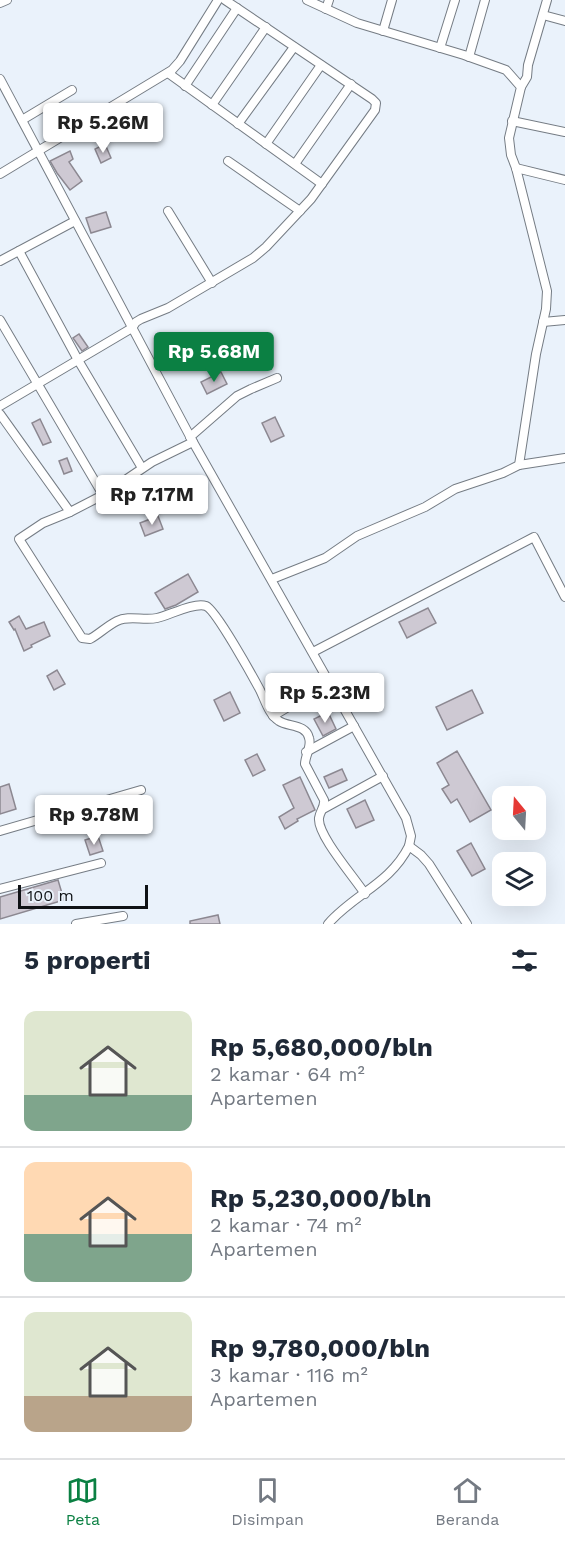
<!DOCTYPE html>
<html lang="id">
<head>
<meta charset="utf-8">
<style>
	body { margin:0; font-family:"Work Sans",sans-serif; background:#f6f6f7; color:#1f2937; height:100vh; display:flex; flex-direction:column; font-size:22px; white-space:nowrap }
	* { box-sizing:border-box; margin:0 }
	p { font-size:20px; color:#747a83 }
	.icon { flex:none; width:33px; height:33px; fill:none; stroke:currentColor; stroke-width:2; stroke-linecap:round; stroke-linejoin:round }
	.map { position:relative; height:924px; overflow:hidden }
	.sheet { display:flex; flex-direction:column; background:#fff; flex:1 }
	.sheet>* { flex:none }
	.needle { width:39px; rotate:342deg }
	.controls { position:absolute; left:492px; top:786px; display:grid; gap:12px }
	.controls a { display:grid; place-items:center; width:54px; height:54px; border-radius:12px; background:#fff; box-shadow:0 6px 24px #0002; font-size:30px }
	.scale { position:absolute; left:18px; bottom:15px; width:130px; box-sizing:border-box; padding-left:6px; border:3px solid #0f1215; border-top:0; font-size:16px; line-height:21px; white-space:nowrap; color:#0f1215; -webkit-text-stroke:4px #eaf2fb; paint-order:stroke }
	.price { position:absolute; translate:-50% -51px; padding:0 14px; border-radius:6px; background:#fff; color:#222; font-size:20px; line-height:39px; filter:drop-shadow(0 2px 3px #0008) }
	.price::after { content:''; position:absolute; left:50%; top:36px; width:18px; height:14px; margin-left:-9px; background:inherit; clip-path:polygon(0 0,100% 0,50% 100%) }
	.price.current { background:#0b8043; color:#fff }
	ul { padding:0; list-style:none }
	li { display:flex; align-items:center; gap:18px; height:150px; padding:0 24px }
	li+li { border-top:2px solid #e0e1e3 }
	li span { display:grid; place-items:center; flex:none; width:168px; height:120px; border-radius:12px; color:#555 }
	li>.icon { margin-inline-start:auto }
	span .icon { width:72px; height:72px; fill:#fffc; stroke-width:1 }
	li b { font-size:26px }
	h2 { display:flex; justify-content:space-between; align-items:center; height:72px; padding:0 24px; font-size:26px }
	.tabs { display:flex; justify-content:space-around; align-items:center; height:84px; border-top:2px solid #e0e1e3; background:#fff; font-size:16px; color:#747a83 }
	.tabs a { display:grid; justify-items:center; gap:3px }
	.tabs .current { color:#0b8043 }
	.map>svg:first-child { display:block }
</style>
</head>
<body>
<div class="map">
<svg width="565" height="924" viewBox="0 0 565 924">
	<rect width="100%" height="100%" fill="#eaf2fb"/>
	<g fill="#cec9d3" stroke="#8c8891" stroke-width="1.5">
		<polygon points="105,144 111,158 101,163 95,149"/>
		<polygon points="70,151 73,159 69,162 82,181 70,190 57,173 50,161"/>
		<polygon points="106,212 111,227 91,233 86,218"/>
		<polygon points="79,334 88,347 82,351 73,338"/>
		<polygon points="221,372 227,384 207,394 201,382"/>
		<polygon points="275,417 284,436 271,442 262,423"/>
		<polygon points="40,419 51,442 43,445 32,423"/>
		<polygon points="67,458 72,471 64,474 59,461"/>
		<polygon points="158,516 163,529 145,536 140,523"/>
		<polygon points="188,574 198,592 176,605 165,609 155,593"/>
		<polygon points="428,608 436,623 407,638 399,622"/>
		<polygon points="19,616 26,629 44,622 50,636 31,645 32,647 24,651 15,629 14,630 9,622"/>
		<polygon points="57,670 65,684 54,690 47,676"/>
		<polygon points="472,690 483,713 447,730 436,707"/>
		<polygon points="230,692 240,713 224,721 214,700"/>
		<polygon points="328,712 336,729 323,736 314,719"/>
		<polygon points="457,751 491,810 470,822 457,799 451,803 442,789 449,785 437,763"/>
		<polygon points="257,754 265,770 253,776 245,760"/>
		<polygon points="342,769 347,780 329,788 324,777"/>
		<polygon points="300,777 315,810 297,819 298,821 285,829 279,817 294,808 283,785"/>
		<polygon points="9,784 16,809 0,814 0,787"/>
		<polygon points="365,800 374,820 356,828 347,809"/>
		<polygon points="126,801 132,824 108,831 102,808"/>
		<polygon points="98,836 103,851 90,855 85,840"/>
		<polygon points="471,843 485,869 472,876 457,851"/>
		<polygon points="58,880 64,900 0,919 0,897"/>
		<polygon points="218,915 220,924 190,924 190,921"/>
	</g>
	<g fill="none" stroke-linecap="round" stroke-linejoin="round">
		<defs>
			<g id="street">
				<polyline points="0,3 7,0"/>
				<polyline points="326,9 329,0"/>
				<polyline points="543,15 565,21"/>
				<polyline points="383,31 392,0"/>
				<polyline points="440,48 455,0"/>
				<polyline points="469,57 485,0"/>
				<polyline points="168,73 322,184"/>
				<polyline points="0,79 193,442 406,818 411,836 409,846"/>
				<polyline points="185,86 237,8"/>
				<polyline points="521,87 527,77 528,65 547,0"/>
				<polyline points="212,105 266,27"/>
				<polyline points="22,120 72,90"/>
				<polyline points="512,121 565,132"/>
				<polyline points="238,124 294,47"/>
				<polyline points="266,144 321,65"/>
				<polyline points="228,161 300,211"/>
				<polyline points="295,164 351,84"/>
				<polyline points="516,168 565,180"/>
				<polyline points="0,174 172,70 180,61 218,0"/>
				<polyline points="168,211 212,283"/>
				<polyline points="19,251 78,360 142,468"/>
				<polyline points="0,261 75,221"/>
				<polyline points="0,320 103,495"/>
				<polyline points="543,322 565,320"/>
				<polyline points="0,406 132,328 136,322 141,319 168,308 253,258 266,247 311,199 375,110 376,103 372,99 225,0"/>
				<polyline points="0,414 70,512"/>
				<polyline points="190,437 237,396 251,389 277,378"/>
				<path d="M193,442L152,462L103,495L70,512L43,523L19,539L82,638L90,639C99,634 107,626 117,621C129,615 144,621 157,618C170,615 194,602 206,606C216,610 253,677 260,690C265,700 269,715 279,721C288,727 306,724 309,738C312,746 305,756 305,764L324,800C325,807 320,811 319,818C317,835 355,878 365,894"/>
				<polyline points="519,465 565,458"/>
				<polyline points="272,579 325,558 357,536 425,507 455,489 503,473 519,465 536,354 546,309 547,291 516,168 511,155 509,138 521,87 506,70 464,55 357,23 307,0"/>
				<polyline points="313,652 534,537 565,597"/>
				<polyline points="273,716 330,682"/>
				<polyline points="306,752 354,726"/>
				<polyline points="323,809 383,776"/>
				<polyline points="0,831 141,790"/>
				<polyline points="0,889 101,863"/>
				<polyline points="76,924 123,916"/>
				<path d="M328,924C354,894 390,884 409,846L421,855L429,864L467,924"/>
			</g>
		</defs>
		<use href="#street" stroke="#757c84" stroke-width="10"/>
		<use href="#street" stroke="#fff" stroke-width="8"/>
	</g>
</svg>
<div class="controls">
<a><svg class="needle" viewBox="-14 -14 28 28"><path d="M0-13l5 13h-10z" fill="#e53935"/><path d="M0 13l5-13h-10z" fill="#747a83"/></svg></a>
<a><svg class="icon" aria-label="layers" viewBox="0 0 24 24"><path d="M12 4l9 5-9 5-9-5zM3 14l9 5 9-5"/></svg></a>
</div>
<div class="scale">100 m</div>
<b class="price" style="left:103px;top:154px">Rp 5.26M</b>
<b class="price current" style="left:214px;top:383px">Rp 5.68M</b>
<b class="price" style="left:152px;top:526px">Rp 7.17M</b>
<b class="price" style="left:325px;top:724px">Rp 5.23M</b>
<b class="price" style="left:94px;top:846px">Rp 9.78M</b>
</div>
<section class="sheet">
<h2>5 properti<svg class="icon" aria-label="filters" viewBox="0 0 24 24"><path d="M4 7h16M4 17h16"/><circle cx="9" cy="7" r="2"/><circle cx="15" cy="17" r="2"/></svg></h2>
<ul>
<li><span style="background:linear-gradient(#dfe7d0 70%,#7fa58c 0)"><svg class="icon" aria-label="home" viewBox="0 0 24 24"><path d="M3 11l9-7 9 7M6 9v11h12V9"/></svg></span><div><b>Rp 5,680,000/bln</b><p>2 kamar · 64 m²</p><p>Apartemen</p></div></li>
<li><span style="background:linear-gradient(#ffd9b3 60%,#7fa58c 0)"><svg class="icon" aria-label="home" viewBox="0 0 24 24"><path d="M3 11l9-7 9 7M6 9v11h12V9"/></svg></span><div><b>Rp 5,230,000/bln</b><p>2 kamar · 74 m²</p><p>Apartemen</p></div></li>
<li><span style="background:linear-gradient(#dfe7d0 70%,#b9a48a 0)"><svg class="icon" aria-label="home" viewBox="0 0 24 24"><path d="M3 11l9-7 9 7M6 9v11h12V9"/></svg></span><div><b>Rp 9,780,000/bln</b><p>3 kamar · 116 m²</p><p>Apartemen</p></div></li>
</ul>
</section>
<nav class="tabs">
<a class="current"><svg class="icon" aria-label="map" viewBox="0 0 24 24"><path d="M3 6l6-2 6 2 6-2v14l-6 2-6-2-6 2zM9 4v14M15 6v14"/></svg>Peta</a>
<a><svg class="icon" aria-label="saved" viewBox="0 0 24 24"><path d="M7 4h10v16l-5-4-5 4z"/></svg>Disimpan</a>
<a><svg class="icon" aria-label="home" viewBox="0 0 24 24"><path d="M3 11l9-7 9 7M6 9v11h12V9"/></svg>Beranda</a>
</nav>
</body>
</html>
